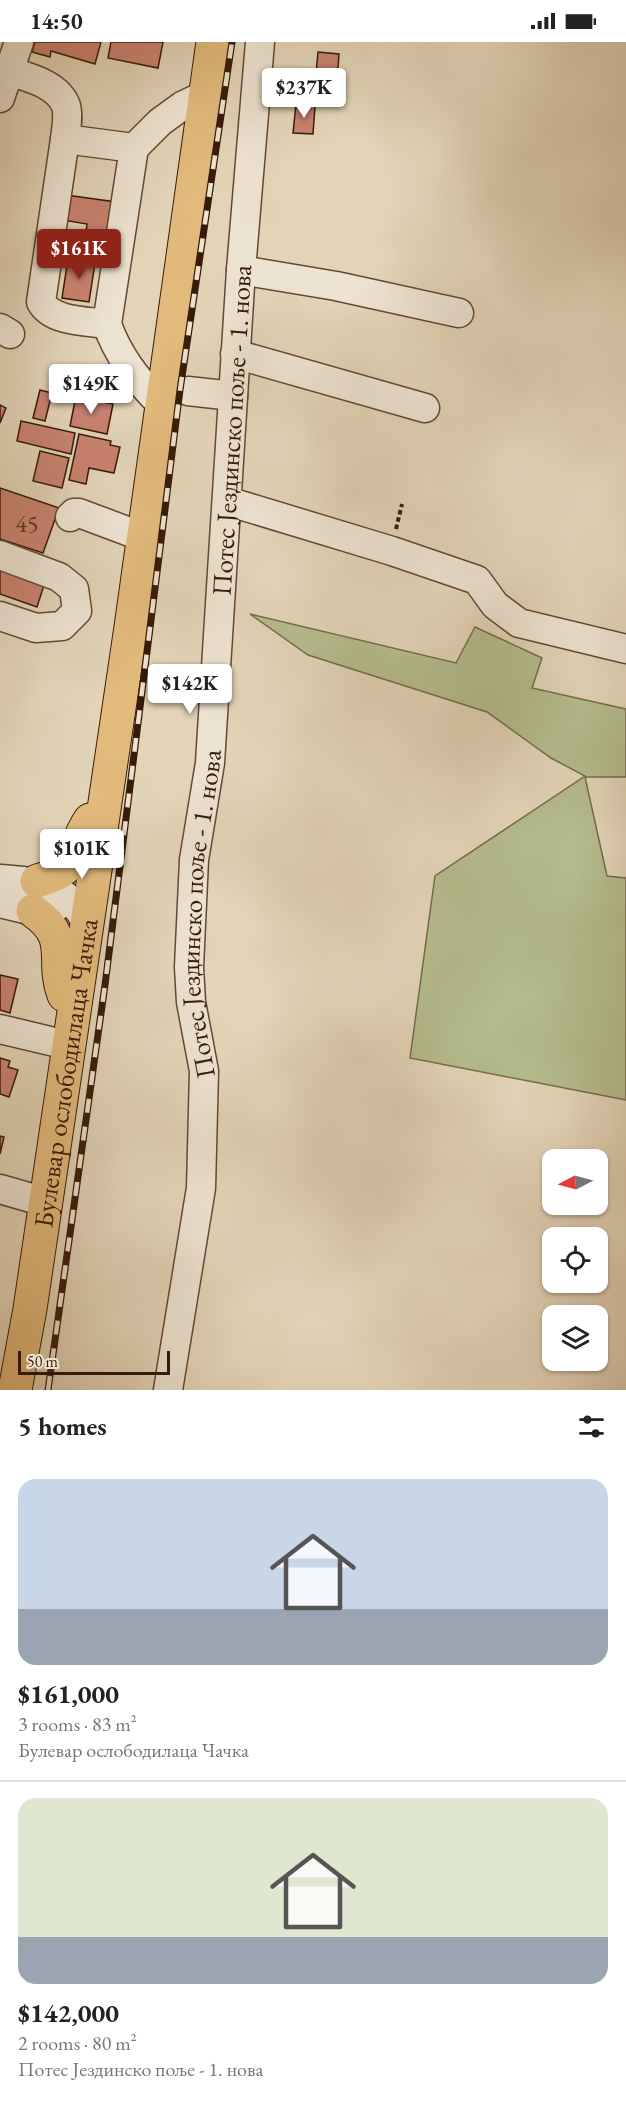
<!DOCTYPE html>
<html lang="en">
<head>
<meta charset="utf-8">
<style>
	body { margin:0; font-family:"EB Garamond",serif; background:#f6f6f6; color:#222; height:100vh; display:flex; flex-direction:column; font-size:22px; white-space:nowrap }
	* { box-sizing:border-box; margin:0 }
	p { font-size:20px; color:#767676 }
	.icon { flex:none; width:33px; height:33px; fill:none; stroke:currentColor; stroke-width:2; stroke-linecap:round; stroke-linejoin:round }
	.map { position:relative; height:1348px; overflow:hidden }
	.sheet { display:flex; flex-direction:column; background:#fff; flex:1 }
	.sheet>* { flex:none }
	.needle { width:39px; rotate:264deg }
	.tools { position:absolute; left:542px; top:1107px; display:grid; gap:12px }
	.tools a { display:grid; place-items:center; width:66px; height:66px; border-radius:12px; background:#fff; box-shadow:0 2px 4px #0004; font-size:30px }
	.scale { position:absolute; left:18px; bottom:15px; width:152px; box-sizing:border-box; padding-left:6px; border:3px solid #381a08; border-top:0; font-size:16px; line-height:21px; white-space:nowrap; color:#381a08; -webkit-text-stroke:4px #ede3d1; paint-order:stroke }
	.price { position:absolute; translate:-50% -51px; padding:0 14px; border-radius:6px; background:#fff; color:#222; font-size:20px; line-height:39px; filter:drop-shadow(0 2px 3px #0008) }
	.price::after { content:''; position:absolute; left:50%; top:36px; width:18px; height:14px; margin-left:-9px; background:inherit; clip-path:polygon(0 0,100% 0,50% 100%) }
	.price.current { background:#8f2418; color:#fff }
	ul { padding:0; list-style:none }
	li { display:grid; align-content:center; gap:12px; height:318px; padding:0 18px }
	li+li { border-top:2px solid #e0e0e0 }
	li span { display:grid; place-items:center; height:186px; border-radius:18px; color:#555 }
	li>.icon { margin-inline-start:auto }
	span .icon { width:108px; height:108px; fill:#fffc; stroke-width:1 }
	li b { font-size:26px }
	h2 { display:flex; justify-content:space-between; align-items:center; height:72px; padding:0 18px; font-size:26px }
	.status { display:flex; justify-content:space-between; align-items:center; height:42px; padding:0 30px; background:#fff; direction:ltr }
	.status svg { height:16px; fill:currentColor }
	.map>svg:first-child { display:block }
</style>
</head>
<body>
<div class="status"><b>14:50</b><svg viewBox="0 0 49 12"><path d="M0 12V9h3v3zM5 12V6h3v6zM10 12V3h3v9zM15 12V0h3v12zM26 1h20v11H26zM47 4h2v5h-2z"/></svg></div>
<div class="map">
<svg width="626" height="1348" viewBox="0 0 626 1348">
	<rect width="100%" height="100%" fill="#e3d4b8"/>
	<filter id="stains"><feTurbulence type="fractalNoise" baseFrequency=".00333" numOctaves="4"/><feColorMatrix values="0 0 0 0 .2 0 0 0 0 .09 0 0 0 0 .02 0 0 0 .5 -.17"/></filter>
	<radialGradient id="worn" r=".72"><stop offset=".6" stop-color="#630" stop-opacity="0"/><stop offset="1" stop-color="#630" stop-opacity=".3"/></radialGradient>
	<polygon fill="#b4bc8e" stroke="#766b4b" stroke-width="1.5" points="250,572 456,621 475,585 542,616 532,646 626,667 626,735 585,735 607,834 626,836 626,1058 410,1016 435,834 585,734 551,716 487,670 308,613"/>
	<g fill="#c88270" stroke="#381a08" stroke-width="1.5">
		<polygon points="35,0 101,0 95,22 51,9 50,15 32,10"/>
		<polygon points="111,0 163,0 158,26 108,16"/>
		<polygon points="318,10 339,12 336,53 300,50 302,30 316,31"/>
		<polygon points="296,62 315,64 313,92 293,91"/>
		<polygon points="66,153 116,160 107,222 82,219 87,182 63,178"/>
		<polygon points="68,217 95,221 89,260 62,256"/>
		<polygon points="40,348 52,351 45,379 33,376"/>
		<polygon points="76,354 113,362 107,392 70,384"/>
		<polygon points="0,363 6,366 0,381"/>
		<polygon points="21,379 75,391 71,412 17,399"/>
		<polygon points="79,392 111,399 110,403 120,405 114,431 89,426 86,442 69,438"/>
		<polygon points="40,409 69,416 62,446 33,439"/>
		<polygon points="0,446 59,466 43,511 0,497"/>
		<polygon points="0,527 45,540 37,565 0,552"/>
		<polygon points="0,933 18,937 10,971 0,968"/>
		<polygon points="0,1016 10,1019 8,1025 18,1028 9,1055 0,1052"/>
		<polygon points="0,1094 4,1095 0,1112"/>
	</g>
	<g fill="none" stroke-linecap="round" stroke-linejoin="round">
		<defs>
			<g id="minor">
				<path d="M0,26C20,34 57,39 66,64C69,74 66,87 65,97L41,260C52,280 87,279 107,282"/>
				<polyline points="0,56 19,0"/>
				<polyline points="65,97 134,106"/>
				<polyline points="241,228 336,244 459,271"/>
				<polyline points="0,286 10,292"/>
				<polyline points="235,312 425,366"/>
				<polyline points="188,349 233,354"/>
				<path d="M161,362C137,338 118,314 107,282L134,106L160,80L182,64L205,53"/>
				<polyline points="227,459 392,509 477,538 495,563 519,581 626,607"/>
				<polyline points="70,475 74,471 79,471 143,495"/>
				<polyline points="0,513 59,535 74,547 77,569 62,584 36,586 0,574"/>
				<path d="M0,837C38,840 67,842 86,880"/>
				<polyline points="0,861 33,869 56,865"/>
				<polyline points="0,987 67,1003"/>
				<polyline points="0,1147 45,1160"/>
				<path id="s1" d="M168,1348L201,1146L204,1029L191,960L189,925L194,818L210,721L241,228L260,0"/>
			</g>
			<g id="major">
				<path d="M37,839C83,826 68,811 90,778"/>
				<path d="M33,869C73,897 50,917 64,953"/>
				<path id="s2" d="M15,1348L30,1267L131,585L213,0"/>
			</g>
		</defs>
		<use href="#minor" stroke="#634834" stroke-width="31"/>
		<use href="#major" stroke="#381a08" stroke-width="35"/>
		<polyline stroke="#381a08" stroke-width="4" stroke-dasharray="4.5 3" stroke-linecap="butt" points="396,487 402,462"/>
		<use href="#minor" stroke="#ede3d1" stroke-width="28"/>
		<use href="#major" stroke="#e2ba7c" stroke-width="33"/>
		<defs>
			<polyline id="rail" points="48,1348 105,943 180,348 232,0"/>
		</defs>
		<use href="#rail" stroke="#381a08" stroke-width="7"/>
		<use href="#rail" stroke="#ede3d1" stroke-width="4.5" stroke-dasharray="14" stroke-linecap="butt"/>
	</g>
	<g text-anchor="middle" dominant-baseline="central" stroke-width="5" stroke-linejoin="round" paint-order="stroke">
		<g font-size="24" fill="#5c3422">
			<text x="27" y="481">45</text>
		</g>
		<g font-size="27" fill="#381a08" stroke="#ede3d1">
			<text stroke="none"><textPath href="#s1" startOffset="966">Потес Јездинско поље - 1. нова</textPath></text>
			<text stroke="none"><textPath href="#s1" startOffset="480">Потес Јездинско поље - 1. нова</textPath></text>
			<text stroke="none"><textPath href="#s2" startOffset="321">Булевар ослободилаца Чачка</textPath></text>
		</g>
	</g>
	<rect width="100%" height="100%" filter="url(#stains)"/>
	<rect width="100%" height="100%" fill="url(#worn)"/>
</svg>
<div class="tools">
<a><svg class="needle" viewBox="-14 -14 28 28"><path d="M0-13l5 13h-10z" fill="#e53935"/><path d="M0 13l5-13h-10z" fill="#767676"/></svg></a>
<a><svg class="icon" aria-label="locate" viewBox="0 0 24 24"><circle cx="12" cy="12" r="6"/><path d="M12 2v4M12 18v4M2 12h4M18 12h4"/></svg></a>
<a><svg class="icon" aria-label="layers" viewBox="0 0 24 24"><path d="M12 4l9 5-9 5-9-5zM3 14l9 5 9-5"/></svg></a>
</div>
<div class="scale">50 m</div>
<b class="price" style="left:304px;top:77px">$237K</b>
<b class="price current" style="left:79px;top:238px">$161K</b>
<b class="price" style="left:91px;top:373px">$149K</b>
<b class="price" style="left:190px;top:673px">$142K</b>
<b class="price" style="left:82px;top:838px">$101K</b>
</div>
<section class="sheet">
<h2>5 homes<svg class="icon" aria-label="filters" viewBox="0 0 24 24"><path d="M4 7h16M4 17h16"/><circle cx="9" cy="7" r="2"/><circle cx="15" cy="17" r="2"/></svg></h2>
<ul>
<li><span style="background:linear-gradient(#c9d6e8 70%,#9aa5b1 0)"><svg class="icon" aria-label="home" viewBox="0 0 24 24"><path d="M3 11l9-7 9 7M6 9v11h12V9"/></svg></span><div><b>$161,000</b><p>3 rooms · 83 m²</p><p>Булевар ослободилаца Чачка</p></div></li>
<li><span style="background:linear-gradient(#dfe7d0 75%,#9aa5b1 0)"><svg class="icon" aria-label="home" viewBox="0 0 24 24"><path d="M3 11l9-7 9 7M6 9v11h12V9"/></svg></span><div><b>$142,000</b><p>2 rooms · 80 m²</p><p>Потес Јездинско поље - 1. нова</p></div></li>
</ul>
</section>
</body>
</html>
